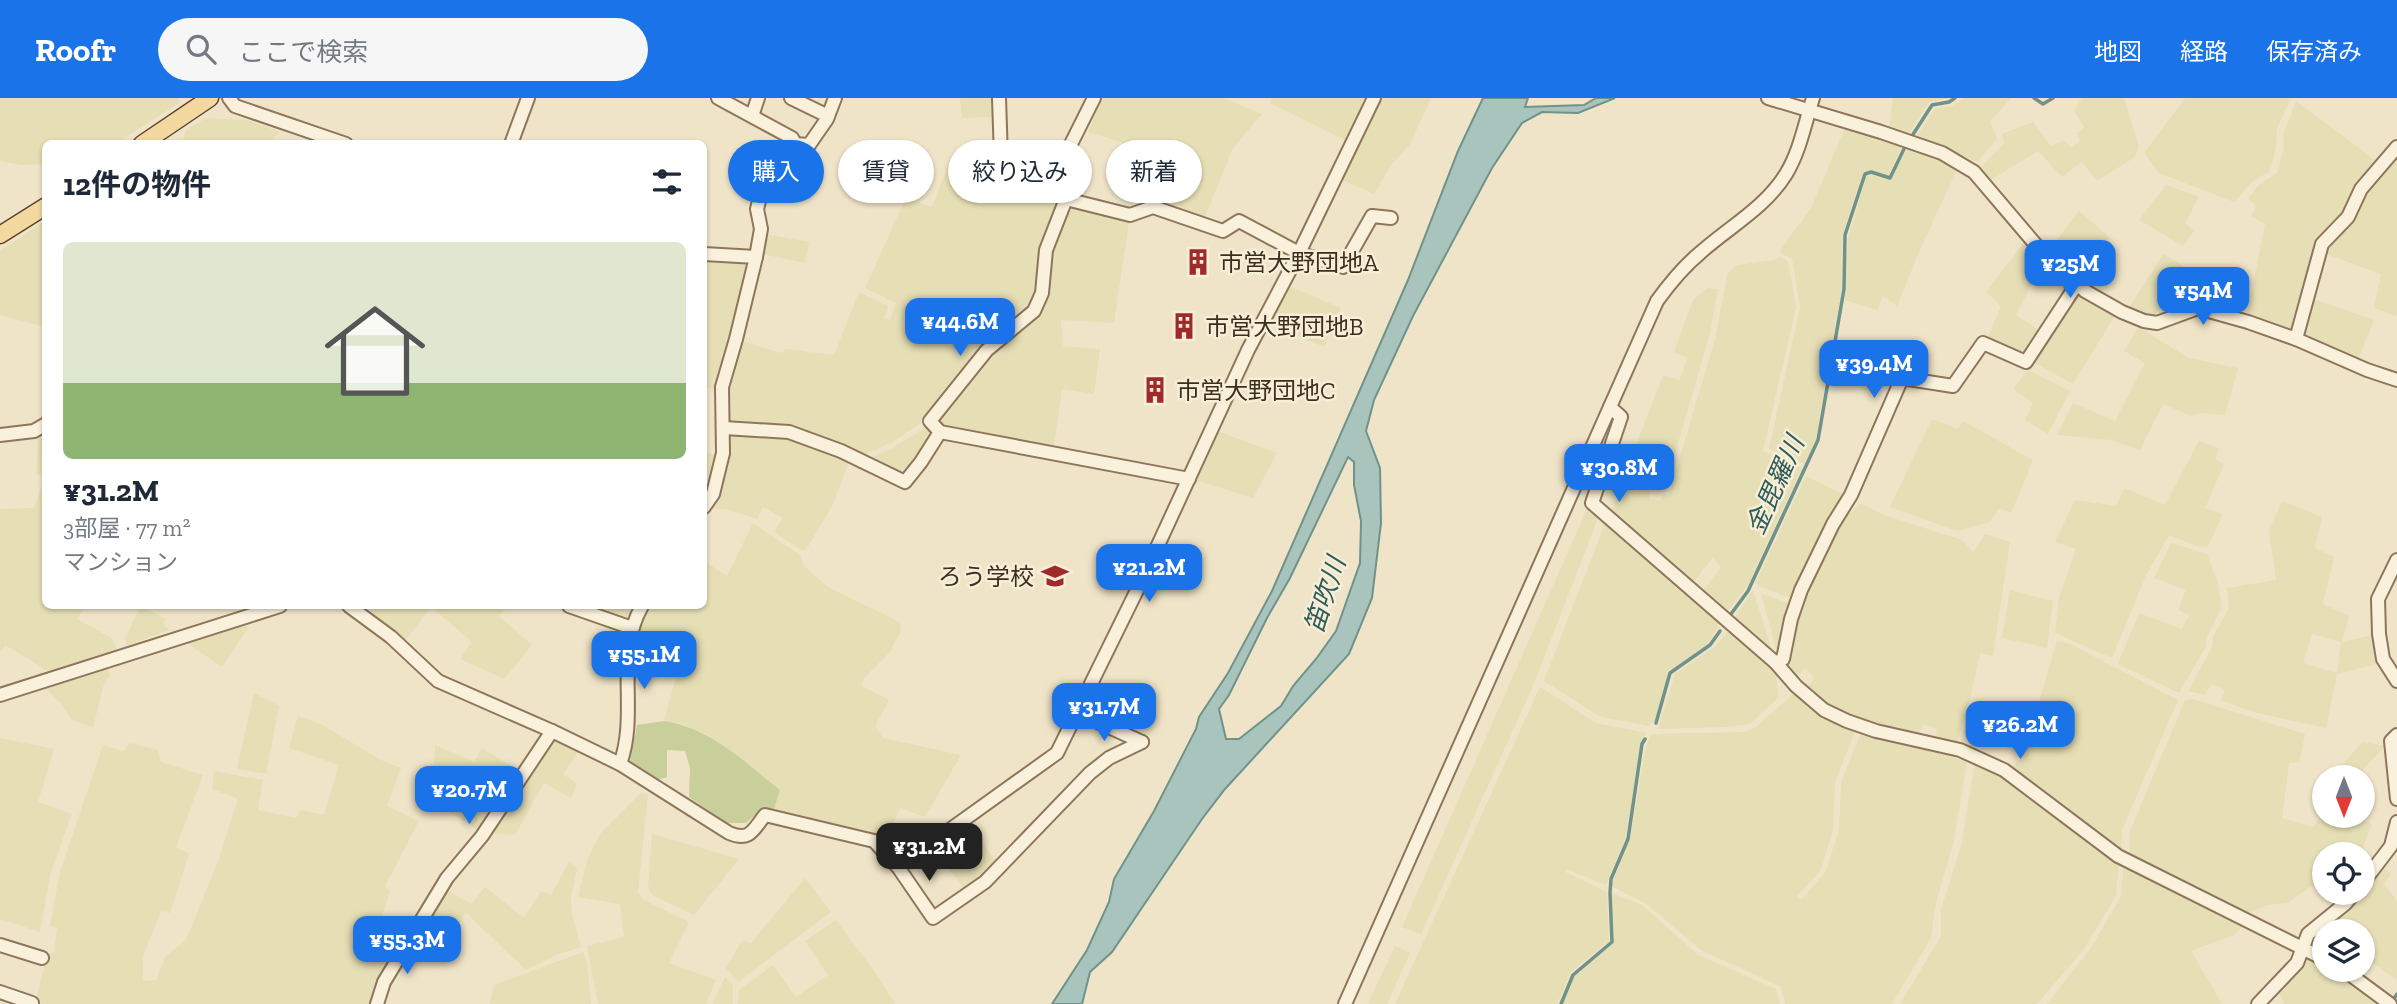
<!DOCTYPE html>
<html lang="ja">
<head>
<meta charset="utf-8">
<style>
	body { margin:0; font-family:"Zilla Slab","Noto Sans JP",serif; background:#f6f6f7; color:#1f2937; height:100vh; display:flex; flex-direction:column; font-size:26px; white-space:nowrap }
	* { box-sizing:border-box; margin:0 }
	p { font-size:23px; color:#747a83 }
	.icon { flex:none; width:38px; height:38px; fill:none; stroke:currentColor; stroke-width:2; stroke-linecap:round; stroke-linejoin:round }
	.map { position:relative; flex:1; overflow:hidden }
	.drawer { position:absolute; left:42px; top:42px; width:665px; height:469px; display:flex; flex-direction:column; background:#fff; border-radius:10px; box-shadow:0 2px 5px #0004 }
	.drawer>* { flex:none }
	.top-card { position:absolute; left:728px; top:42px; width:665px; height:63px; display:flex; gap:14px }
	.needle { width:46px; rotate:180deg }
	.controls { position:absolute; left:2312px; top:667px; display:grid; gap:14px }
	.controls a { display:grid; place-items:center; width:63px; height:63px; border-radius:50%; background:#fff; box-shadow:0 2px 5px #0004; font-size:35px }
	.price { position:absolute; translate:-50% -60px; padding:0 16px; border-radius:14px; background:#1a73e8; color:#fff; font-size:23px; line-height:46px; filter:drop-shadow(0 2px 4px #0008) }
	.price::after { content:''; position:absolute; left:50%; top:42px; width:21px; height:16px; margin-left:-10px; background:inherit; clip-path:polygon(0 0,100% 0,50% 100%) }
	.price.selected { background:#222; color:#fff }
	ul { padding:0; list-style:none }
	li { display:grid; align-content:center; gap:14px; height:371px; padding:0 21px }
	li span { display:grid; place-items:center; height:217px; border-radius:10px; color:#555 }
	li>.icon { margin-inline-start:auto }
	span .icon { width:126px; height:126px; fill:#fffc; stroke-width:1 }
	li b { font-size:30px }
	h2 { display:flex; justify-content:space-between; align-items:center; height:84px; padding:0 21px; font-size:30px }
	.tag { padding:0 24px; border-radius:32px; background:#fff; box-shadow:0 2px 5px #0004; font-size:24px; line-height:63px }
	.tag.selected { background:#1a73e8; color:#fff }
	header { display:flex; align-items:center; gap:42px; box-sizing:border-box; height:98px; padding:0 35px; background:#1a73e8; color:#fff }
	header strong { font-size:33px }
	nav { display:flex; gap:38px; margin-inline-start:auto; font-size:24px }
	.search { width:490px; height:63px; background:#f6f6f7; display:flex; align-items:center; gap:18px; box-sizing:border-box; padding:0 24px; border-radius:38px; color:#747a83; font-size:26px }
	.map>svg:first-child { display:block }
</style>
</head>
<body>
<header>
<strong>Roofr</strong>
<div class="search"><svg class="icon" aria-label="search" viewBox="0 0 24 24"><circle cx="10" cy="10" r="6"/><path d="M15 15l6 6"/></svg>ここで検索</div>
<nav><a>地図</a><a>経路</a><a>保存済み</a></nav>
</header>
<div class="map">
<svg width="2397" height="906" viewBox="0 0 2397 906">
	<rect width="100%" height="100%" fill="#f0e4c8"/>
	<g fill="#e6deb5" fill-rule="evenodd">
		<polygon points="0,0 178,0 181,4 116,45 46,46 45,66 21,67 0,63"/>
		<polygon points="960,0 997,0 999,19 962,20"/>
		<polygon points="1102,0 1223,0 1262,16 1233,50 1204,121 1157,106 1159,96 1149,91 1156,55 1088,34"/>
		<polygon points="1272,0 1370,0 1349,44 1270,5"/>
		<polygon points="1381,0 1431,0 1410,46 1392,66 1374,96 1340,81"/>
		<polygon points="1893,0 1950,0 1929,4 1909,35 1889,30"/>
		<polygon points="1965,0 2011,0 1990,24 1997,41 1977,64 1917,38 1935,10 1950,9"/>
		<polygon points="2082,0 2124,0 2139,49 2135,59 2097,83 2082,64 2062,79 2038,53 1989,83 1979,72 2004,45 2002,36 2033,24 2051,48 2065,42 2071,50 2080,43 2077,35 2084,29 2074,13"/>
		<polygon points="2185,0 2291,0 2277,30 2276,50 2270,73 2253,83 2234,104 2159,75 2144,55"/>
		<polygon points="2296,3 2379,65 2344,115 2318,146 2294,236 2247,218 2265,126 2251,118 2256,108 2248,100 2258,88 2277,75 2284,51 2283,36"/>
		<polygon points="206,20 246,22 280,34 270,45 182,45 186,32"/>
		<polygon points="1845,30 1902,48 1888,78 1872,73 1863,75 1842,138 1841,195 1816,341 1805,366 1769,351 1800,209 1792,161 1779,154 1811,110"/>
		<polygon points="1908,51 1940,59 1958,69 1918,156 1897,208 1883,198 1877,212 1845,202 1848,141 1866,79 1872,77 1890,82"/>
		<polygon points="954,53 1003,63 1039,75 1062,101 1040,192 1031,211 929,320 892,344 862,358 786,329 728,327 726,293 741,243 782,255 785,251 834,257 859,194 888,208 885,220 890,222 896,205 865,190 906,100 932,109"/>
		<polygon points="2397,57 2397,218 2374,210 2381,176 2323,155 2352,122 2368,92"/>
		<polygon points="2166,87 2199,99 2185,125 2194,133 2183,148 2139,122"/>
		<polygon points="1066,101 1130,117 1114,225 1061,222 1063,248 1100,251 1094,296 1062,291 1053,355 951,337 930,323 987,252 1034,213 1044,169"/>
		<polygon points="2079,113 2109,139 2078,177 2049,152"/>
		<polygon points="45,123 45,229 0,217 0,153"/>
		<polygon points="765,136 809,144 805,165 762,156"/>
		<polygon points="2025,143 2045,161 2016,217 2041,233 2024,258 1988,239 2001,208 1986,194"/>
		<polygon points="2163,156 2188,171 2154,219 2129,210"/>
		<polygon points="1779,159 1788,163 1796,210 1763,353 1802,370 1748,487 1725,516 1702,494 1721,469 1713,459 1691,488 1611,415 1623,385 1650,393 1649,401 1661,403 1663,396 1669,397 1715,241 1728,174 1737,167 1775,162"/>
		<polygon points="704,161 749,163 737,219 716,293 704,288"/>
		<polygon points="1289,188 1341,210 1324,249 1269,226"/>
		<polygon points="1708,190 1718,191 1710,235 1665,390 1624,379 1663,277 1679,282 1688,260 1674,254 1693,202"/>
		<polygon points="2077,194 2116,216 2073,286 2035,265"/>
		<polygon points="2313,201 2374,222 2358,262 2301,238"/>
		<polygon points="2138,229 2189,260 2238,270 2225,317 2201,315 2191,318 2163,306 2140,352 2111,342 2057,337 2073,305 2115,323 2145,265 2124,253"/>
		<polygon points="2028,272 2070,293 2048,336 2025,322 2033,305 2013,291"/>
		<polygon points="1932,321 1958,331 1963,323 2033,362 2011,415 1999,410 1990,424 1957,433 1890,409"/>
		<polygon points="929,328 935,335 904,381 872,363 873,359 892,350"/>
		<polygon points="45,332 45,378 36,376 38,340"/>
		<polygon points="1217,333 1277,355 1253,400 1195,382"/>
		<polygon points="727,334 789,339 850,361 833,406 806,452 801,452 774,434 783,420 763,409 757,421 729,412 710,410"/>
		<polygon points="2199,343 2219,350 2215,361 2224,366 2205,410 2223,416 2208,448 2199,449 2169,437 2146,477 2112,560 2055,535 2059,500 2076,451 2055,444 2075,402 2116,408 2124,390 2165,407"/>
		<polygon points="704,353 718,358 708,395 704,402"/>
		<polygon points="1806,378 1845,397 1792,501 1755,486"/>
		<polygon points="45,379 46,508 85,508 77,521 113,541 116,551 48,573 5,547 0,554 0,411 34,410"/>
		<path d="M2282,403L2322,419L2315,450L2334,459L2323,506L2349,518L2342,544L2372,537L2381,565L2337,576L2326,630L2253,614L2221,602L2225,592L2211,586L2205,597L2188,593L2212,549L2213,539L2229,510L2227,490L2276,482L2269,433ZM2312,536L2341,544L2337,575L2303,565Z"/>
		<polygon points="1861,406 1887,418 1962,442 1973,454 1985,436 2010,444 1993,558 1980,555 1970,601 1957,645 1934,642 1937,631 1923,626 1918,637 1867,624 1832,610 1808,588 1815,580 1804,570 1796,580 1785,568 1806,495 1838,426"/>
		<polygon points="1587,411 1599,418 1532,590 1421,836 1402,829"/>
		<polygon points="1606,423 1721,524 1707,546 1668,573 1656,619 1649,628 1601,619 1544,583"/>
		<polygon points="753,425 800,457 804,468 828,489 900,524 901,532 890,554 863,581 861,588 889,602 875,628 883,640 961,657 925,719 900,710 885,744 873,735 773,714 780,692 710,638 682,626 664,623 677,575 632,567 632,555 641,522 649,508 704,508 704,463 727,478"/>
		<polygon points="2171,445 2207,456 2217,482 2222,509 2206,541 2206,548 2179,595 2118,566 2139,515 2182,531 2189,517 2178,512 2186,492 2154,480"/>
		<polygon points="1753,492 1772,553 1734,521"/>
		<polygon points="2010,492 2053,503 2047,550 2002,540"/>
		<polygon points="1761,495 1790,506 1777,555"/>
		<polygon points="141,508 166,521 163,526 169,532 127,547 125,540"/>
		<polygon points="375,508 508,508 499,518 532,547 504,581 460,561 472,544 431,509 405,543 369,516"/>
		<polygon points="586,508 636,508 626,524"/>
		<polygon points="243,526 249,529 222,569 184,543"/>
		<polygon points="1728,533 1776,577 1779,599 1750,626 1725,629 1658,631 1675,576 1716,548"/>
		<polygon points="2057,543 2070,546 2178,602 2122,732 2121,753 2011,671 2024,656"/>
		<polygon points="106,568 110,577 103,589 93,630 71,621 61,605 45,590"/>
		<polygon points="1540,589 1596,625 1646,635 1641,645 1626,738 1606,787 1566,771 1565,774 1607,794 1609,843 1571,874 1557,906 1395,906"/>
		<polygon points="1795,594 1856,631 1835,684 1833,732 1821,772 1797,798 1801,802 1825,775 1839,732 1841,684 1862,632 1967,664 1954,742 1935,809 1931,840 1892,906 1785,906 1781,889 1701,852 1647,806 1611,788 1630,740 1646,648 1652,636 1743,634 1755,630"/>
		<polygon points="254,595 279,608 266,676 237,671"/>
		<polygon points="2193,601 2305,636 2299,664 2289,665 2282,720 2313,729 2324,715 2324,718 2359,718 2372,726 2360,756 2324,756 2324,794 2353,795 2338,810 2312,788 2287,805 2268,807 2248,815 2129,760 2130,733 2185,602"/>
		<polygon points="298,618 321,626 381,662 401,670 387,708 419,723 385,788 390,793 379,829 407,838 374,891 371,906 42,906 36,903 47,856 54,855 57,830 50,828 60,774 103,647 123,653 130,645 158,652 161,664 203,677 176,749 189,756 170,815 161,813 143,858 143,883 156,882 165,859 186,842 217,766 238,701 212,691 214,673 263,682 258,712 296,720 300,712 324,717 339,667 289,650"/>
		<polygon points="552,639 580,651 563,676 577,686 571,700 544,685 515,737 490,735"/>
		<polygon points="0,640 54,651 38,704 72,716 50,777 40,834 0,821"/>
		<polygon points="2362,644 2385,648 2356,679 2333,679"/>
		<polygon points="435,647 474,664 482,650 521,674 481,733 448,714 437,698 433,682"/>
		<polygon points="1975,663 2003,675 2119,763 2116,798 2084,851 2037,906 1900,906 1941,838 1941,811 1961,748"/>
		<polygon points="641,695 648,697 638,794 642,801 689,824 669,865 716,882 706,906 598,906 587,848 624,839 620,806 578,799 588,760 600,736"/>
		<polygon points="966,723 997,765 979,782 965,791 932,749"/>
		<polygon points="652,736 739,761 694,817 652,797 648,789"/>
		<polygon points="569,764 577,771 571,799 572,816 581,849 559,856 526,872 466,815 451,837 426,826 445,791 471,806 485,789 524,820 541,793 551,797"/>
		<polygon points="2124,765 2244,826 2234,837 2191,853 2222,906 2047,906 2091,850 2121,798"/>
		<polygon points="2382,769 2391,776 2384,786 2397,803 2397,882 2365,860 2363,863 2362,833 2343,833 2346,829 2336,821 2359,795 2362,794 2363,791"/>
		<polygon points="805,780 831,814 738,884 726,870 742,842 751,845"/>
		<polygon points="1611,795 1642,807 1698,857 1776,891 1780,906 1562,906 1574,878 1613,846"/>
		<polygon points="836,822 872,870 895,906 738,906 739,892 773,867 796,899 828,877 805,843"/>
		<polygon points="1395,848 1410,855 1387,906 1368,906"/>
		<polygon points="583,854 587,864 591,906 490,906 494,887"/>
		<polygon points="2315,859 2324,864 2324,872 2337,872 2352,880 2382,906 2284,906 2277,890 2305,861"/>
		<polygon points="725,879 733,887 733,906 712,906"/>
	</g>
	<path fill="#c9cf9b" d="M664,623C711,630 744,664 780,692L773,714L762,711L746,725H726L689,699L690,670L685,653L667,652V679L658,682L630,665L637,627Z"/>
	<path fill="#a9c4bc" stroke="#6f938a" stroke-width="2" fill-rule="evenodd" d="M1483,0H1528L1525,9L1584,7L1596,0H1615L1578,15L1542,14L1522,25L1492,70L1413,218L1374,302L1366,333L1380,370L1381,425L1372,500L1349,556L1225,691L1202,721L1112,854L1090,874L1082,906H1052L1087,852L1109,804L1114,781L1154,713L1196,631L1199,619L1228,575L1272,493L1408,182L1458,53ZM1348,359L1354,364V387L1361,423L1360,465L1336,533L1316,561L1293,588L1281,608L1239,641H1226L1219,611L1229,597L1267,520L1290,480Z"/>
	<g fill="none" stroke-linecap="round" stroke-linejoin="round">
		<g stroke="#6f938a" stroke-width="3.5">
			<polyline points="2034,0 2043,6 2053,0"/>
			<polyline points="1912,38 1932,7 1949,4 1955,0"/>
			<polyline points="1731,516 1748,493 1818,342 1844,191 1845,137 1865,76 1871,74 1890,80 1904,51"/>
			<polyline points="1656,625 1670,575 1710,547 1720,533"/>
			<polyline points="2395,899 2397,896"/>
			<polyline points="1561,906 1573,877 1612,844 1610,795 1611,781 1628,741 1642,646 1645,641"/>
		</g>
		<defs>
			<g id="minor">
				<polyline points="229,0 235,8 346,46"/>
				<polyline points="718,0 792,40 795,46"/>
				<polyline points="791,0 828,18"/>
				<polyline points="999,0 1001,59"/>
				<polyline points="1768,0 1881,34 1942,55 1974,74 2042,154 2085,193 2122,214 2144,223 2157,225 2198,210 2248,224 2296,241 2367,272 2397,282"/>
				<polyline points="752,18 758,0"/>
				<polyline points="511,46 528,0"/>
				<polyline points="1066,101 1130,117 1153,109 1223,133 1239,123 1299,155 1343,169 1372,118 1391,120"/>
				<polyline points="704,156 756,159"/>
				<polyline points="2296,241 2322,146 2348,119 2361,91 2397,49"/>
				<polyline points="1610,309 1621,319 1592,405 1776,565 1796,588 1824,612 1847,623 1876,633 1960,652 2004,672 2118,758 2324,861"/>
				<polyline points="724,330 789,334 841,353 905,384 921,364 940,334 930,323 987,252 1034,213 1042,195 1046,152 1066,101 1053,82 1094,0"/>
				<polyline points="940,334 1189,381"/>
				<polyline points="0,337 34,333 46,326"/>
				<polyline points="704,409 713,396 723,355 722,289 736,241 756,159 761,131 757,111 760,99 795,46 809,47 827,21 835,0"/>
				<polyline points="2397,462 2378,501 2379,536 2383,561 2397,583"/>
				<path d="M349,508L391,539L438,583L552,633L620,666L729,735C750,744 753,732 765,717L874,743L898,769L933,820L985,784L1090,675L1109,660L1142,644"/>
				<polyline points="569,508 632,530"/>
				<polyline points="1776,565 1783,561 1791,521 1801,492 1833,426 1851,397 1902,280 1953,288 1983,245 2026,264 2077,186"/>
				<polyline points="0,597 280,508"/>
				<polyline points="1078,615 1142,644"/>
				<polyline points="2397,637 2391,643 2397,701"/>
				<path d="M620,666C639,615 614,556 642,508"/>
				<polyline points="898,769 1057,655 1142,482 1248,252 1299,155 1374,0"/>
				<polyline points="2362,786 2391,748 2397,724"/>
				<polyline points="0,847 42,860"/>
				<polyline points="2344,872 2390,906"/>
				<polyline points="0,894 32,905"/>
				<polyline points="377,906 384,884 447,780 482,738 552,633"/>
				<path d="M1345,906L1657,203C1670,185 1683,169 1700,155C1729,129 1765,110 1786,76C1800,53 1805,25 1813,0"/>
				<polyline points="2258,906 2297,865 2308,836 2346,805 2355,794"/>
			</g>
			<g id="major">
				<polyline points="142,46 210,0"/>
				<polyline points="0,137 46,108"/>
			</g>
		</defs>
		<use href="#minor" stroke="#8d765c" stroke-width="16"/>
		<use href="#major" stroke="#5b4430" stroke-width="19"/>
		<use href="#minor" stroke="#faf1dc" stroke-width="12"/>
		<use href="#major" stroke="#f3d9a0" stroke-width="16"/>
	</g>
	<defs>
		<symbol id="building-bare" viewBox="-9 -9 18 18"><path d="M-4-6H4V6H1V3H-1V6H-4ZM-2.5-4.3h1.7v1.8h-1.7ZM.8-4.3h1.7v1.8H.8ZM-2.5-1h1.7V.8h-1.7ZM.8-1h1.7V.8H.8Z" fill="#9e2a2b" stroke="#f7eed8" stroke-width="2.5" paint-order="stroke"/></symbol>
		<symbol id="school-bare" viewBox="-9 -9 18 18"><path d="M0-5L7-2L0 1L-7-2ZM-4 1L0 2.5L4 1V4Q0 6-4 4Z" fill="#9e2a2b" stroke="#f7eed8" stroke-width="2.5" paint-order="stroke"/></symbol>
	</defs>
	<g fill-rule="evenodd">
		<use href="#building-bare" x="1179" y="145" width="38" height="38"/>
		<use href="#building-bare" x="1165" y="209" width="38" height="38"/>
		<use href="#building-bare" x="1136" y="273" width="38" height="38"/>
		<use href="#school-bare" x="1036" y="459" width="38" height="38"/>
	</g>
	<g text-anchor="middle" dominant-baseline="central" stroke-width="5" stroke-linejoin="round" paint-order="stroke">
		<g font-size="24" fill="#3d2e20" stroke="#f7eed8" text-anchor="start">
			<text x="1219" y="164">市営大野団地A</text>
			<text x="1205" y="228">市営大野団地B</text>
			<text x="1176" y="292">市営大野団地C</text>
			<text x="1034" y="478" text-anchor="end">ろう学校</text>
		</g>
		<g font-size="26" font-style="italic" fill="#2f5d5a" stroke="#f7eed8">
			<text transform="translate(1775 387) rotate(-66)">金毘羅川</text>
			<text transform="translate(1325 497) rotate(-72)">笛吹川</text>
		</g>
	</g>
</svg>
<div class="controls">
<a><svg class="needle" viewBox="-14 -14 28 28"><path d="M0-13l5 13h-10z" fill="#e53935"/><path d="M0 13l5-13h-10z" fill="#747a83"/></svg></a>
<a><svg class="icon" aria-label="locate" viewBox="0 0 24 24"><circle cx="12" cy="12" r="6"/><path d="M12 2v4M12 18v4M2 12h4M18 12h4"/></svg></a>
<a><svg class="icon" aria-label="layers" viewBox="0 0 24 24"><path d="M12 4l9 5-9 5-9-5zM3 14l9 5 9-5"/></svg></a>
</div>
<b class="price" style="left:2070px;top:202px">¥25M</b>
<b class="price" style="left:2203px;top:229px">¥54M</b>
<b class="price" style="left:960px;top:260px">¥44.6M</b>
<b class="price" style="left:1874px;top:302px">¥39.4M</b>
<b class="price" style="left:1619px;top:406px">¥30.8M</b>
<b class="price" style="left:1149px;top:506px">¥21.2M</b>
<b class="price" style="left:644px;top:593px">¥55.1M</b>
<b class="price" style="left:1104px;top:645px">¥31.7M</b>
<b class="price" style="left:2020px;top:663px">¥26.2M</b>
<b class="price" style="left:469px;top:728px">¥20.7M</b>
<b class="price selected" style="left:929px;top:785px">¥31.2M</b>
<b class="price" style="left:407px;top:878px">¥55.3M</b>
<div class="top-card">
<a class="tag selected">購入</a>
<a class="tag">賃貸</a>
<a class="tag">絞り込み</a>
<a class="tag">新着</a>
</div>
<section class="drawer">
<h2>12件の物件<svg class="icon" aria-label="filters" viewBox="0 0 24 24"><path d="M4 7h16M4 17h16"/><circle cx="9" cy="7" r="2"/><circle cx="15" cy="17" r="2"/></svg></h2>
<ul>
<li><span style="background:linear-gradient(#dfe7d0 65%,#8fb573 0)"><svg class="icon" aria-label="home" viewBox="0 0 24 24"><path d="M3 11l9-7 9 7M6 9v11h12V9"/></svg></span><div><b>¥31.2M</b><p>3部屋 · 77 m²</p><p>マンション</p></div></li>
</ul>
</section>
</div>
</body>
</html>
